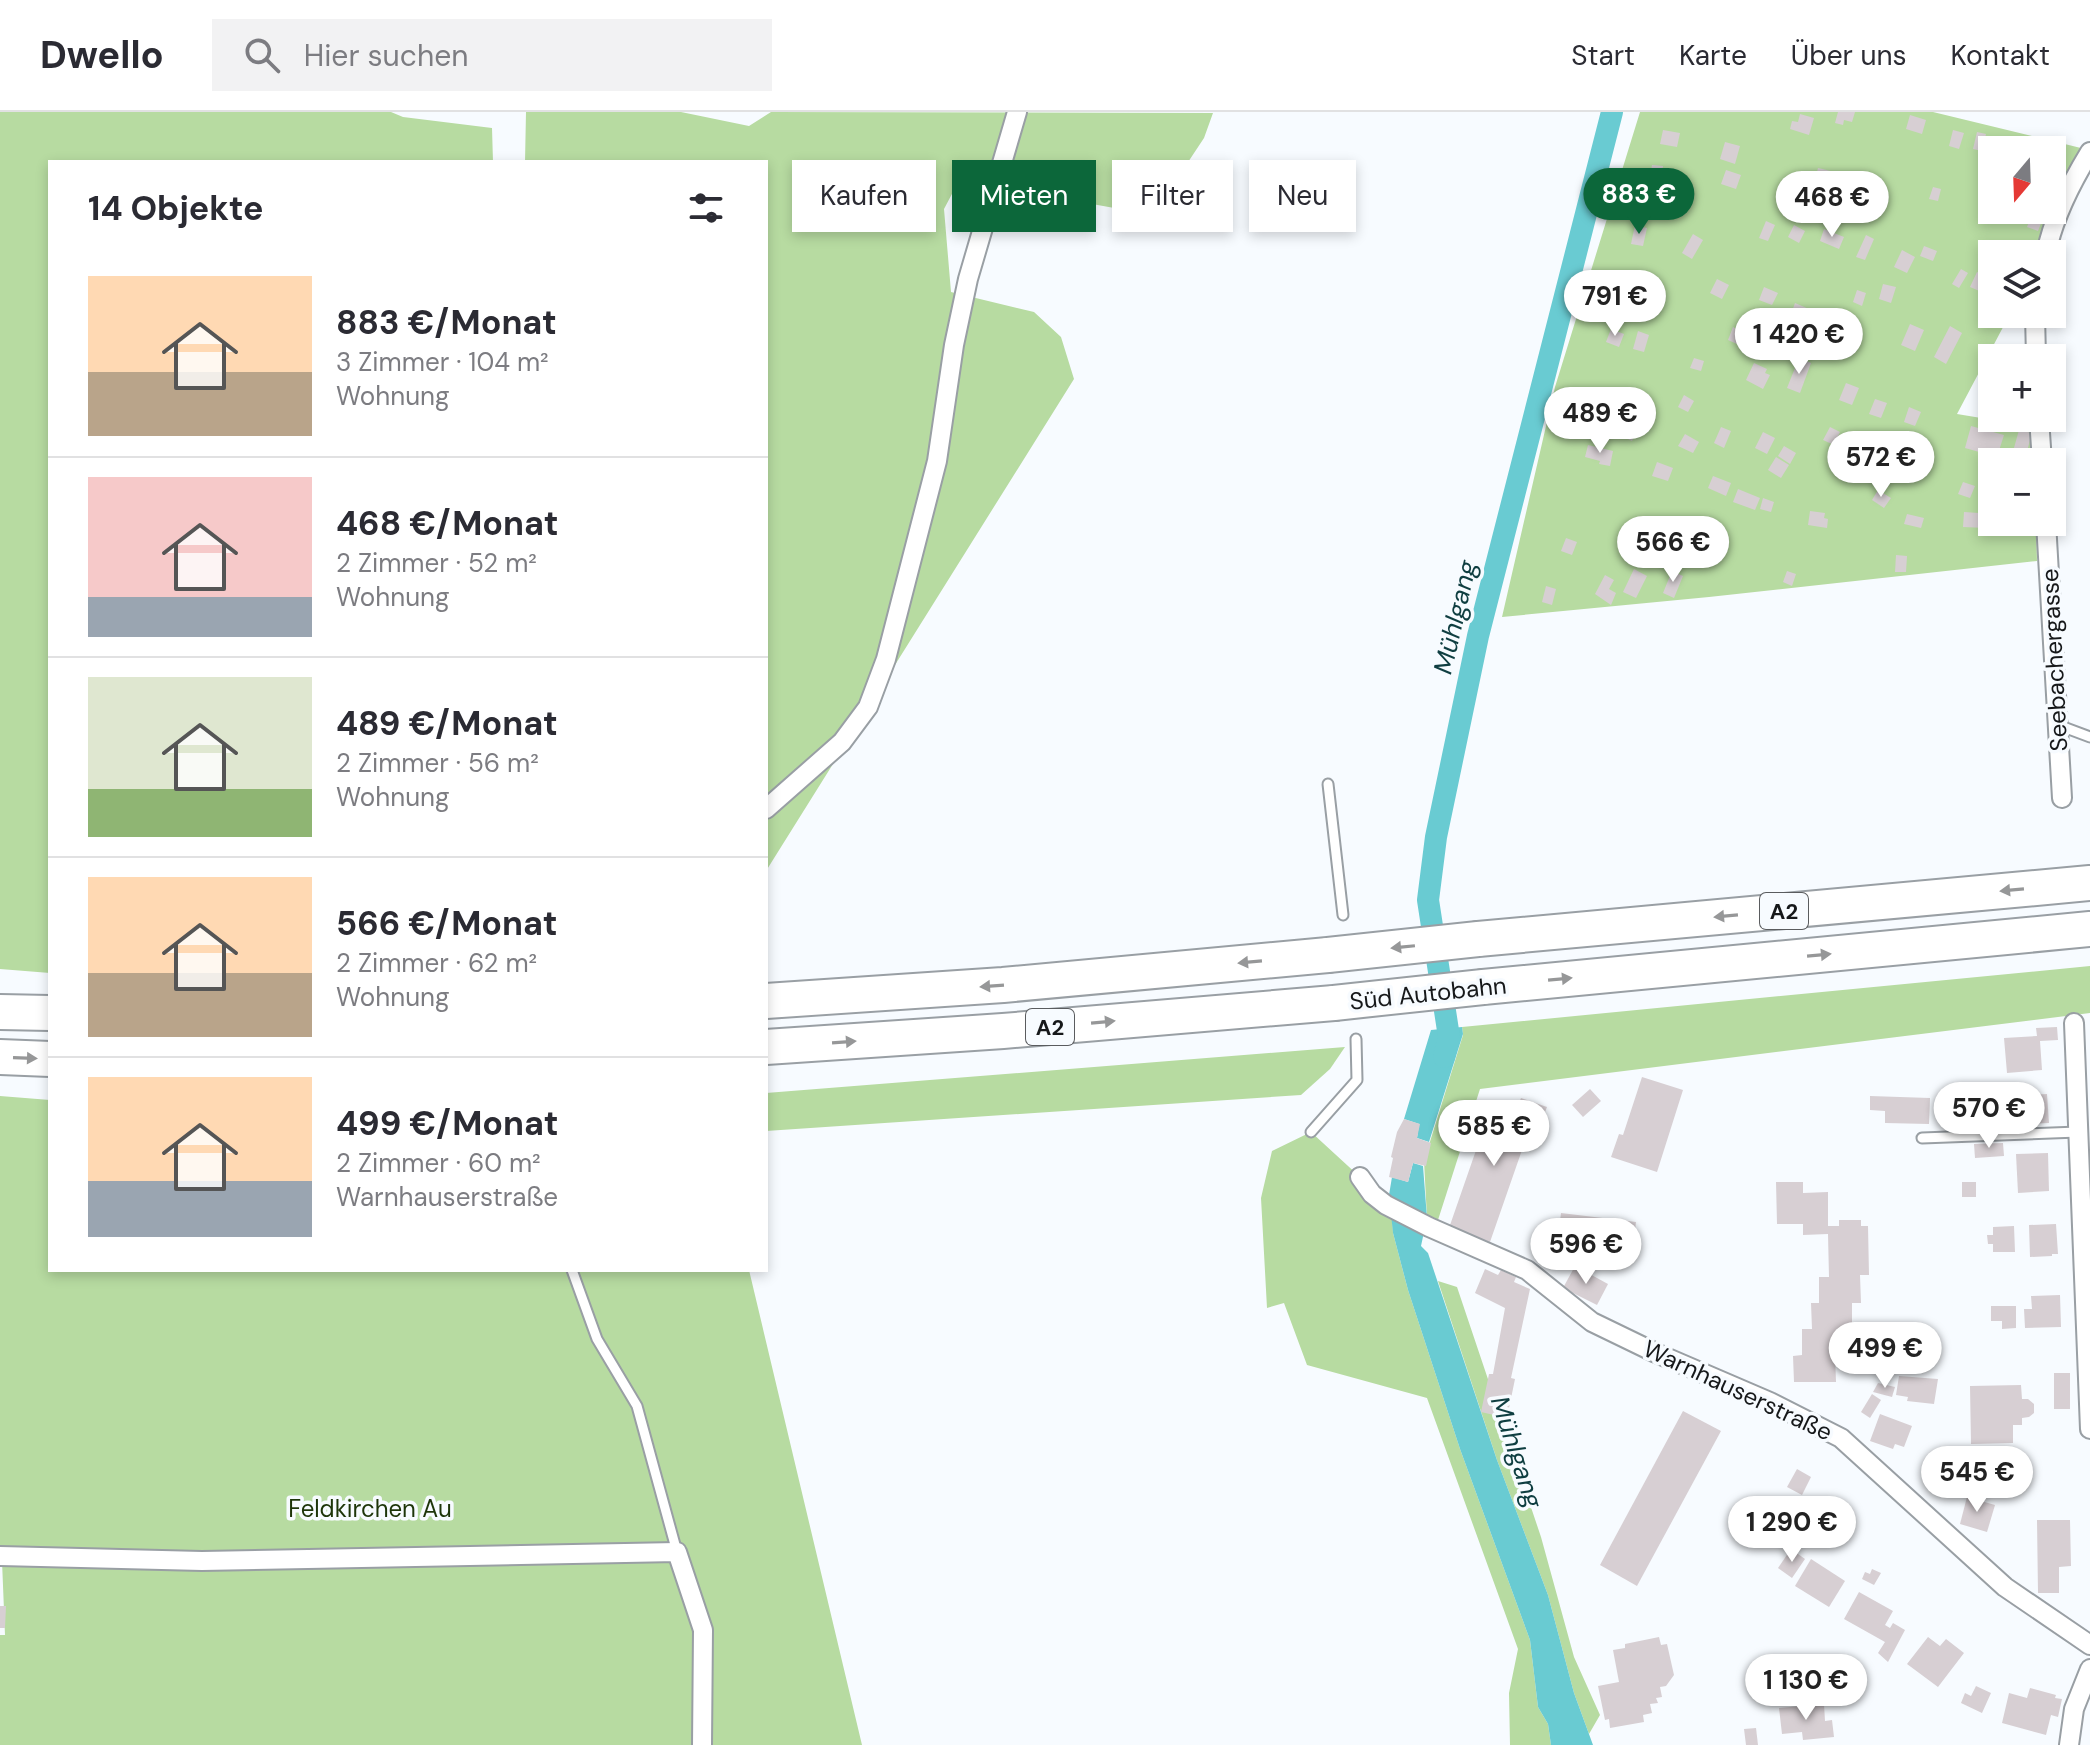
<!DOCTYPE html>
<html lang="de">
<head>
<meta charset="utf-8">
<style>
	body { margin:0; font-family:"DM Sans",sans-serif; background:#f2f2f3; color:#2b2b33; height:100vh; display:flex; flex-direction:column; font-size:30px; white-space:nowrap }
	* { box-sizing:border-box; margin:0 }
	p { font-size:26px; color:#7c7c81 }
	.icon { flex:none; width:44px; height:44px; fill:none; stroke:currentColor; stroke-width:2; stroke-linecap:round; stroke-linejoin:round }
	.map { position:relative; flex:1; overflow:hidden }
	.panel { position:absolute; left:48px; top:48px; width:720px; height:1112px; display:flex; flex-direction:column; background:#fff; border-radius:0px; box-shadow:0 4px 12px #0003 }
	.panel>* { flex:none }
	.guide { position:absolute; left:792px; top:48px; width:760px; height:72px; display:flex; gap:16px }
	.needle { width:52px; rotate:199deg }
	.controls { position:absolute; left:1978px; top:24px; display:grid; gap:16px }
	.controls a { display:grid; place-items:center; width:88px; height:88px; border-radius:0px; background:#fff; box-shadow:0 4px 12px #0003; font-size:40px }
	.price { position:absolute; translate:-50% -68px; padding:0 18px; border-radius:28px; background:#fff; color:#222; font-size:26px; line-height:52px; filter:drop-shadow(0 2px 4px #0008) }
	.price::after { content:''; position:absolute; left:50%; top:48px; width:24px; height:18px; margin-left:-12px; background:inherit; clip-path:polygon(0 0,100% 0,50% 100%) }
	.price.on { background:#0c673a; color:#fff }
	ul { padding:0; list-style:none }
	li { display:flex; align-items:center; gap:24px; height:200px; padding:0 40px }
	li+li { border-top:2px solid #e1e1e2 }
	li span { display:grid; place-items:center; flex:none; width:224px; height:160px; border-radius:0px; color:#555 }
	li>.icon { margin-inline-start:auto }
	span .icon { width:96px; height:96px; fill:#fffc; stroke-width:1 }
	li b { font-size:34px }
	h2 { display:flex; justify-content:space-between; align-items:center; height:96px; padding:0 40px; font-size:34px }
	.pill { padding:0 28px; border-radius:0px; background:#fff; box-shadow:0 4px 12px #0003; font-size:28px; line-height:72px }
	.pill.on { background:#0c673a; color:#fff }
	header { display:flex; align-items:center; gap:48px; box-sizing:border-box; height:112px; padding:0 40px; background:#fff; border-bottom:2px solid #e1e1e2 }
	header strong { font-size:38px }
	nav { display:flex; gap:44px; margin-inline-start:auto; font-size:28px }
	.search { width:560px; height:72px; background:#f2f2f3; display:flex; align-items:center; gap:20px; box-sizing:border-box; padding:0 28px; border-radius:0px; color:#7c7c81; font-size:30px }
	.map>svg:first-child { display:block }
</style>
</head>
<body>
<header>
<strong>Dwello</strong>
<div class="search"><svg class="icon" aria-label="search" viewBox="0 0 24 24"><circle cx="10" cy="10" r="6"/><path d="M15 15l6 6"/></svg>Hier suchen</div>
<nav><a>Start</a><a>Karte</a><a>Über uns</a><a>Kontakt</a></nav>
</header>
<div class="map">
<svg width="2090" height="1633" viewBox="0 0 2090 1633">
	<rect width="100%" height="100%" fill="#f7fbff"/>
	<g fill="#b7dba1" fill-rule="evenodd">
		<polygon points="0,0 391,0 403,5 492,16 493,50 50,50 50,861 0,857"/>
		<polygon points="526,0 681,0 749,14 771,0 1213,1 1204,26 1153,103 982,72 953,80 944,97 951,180 1034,200 1061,225 1074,267 766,759 766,50 525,50"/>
		<path d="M1640,0H1933L2085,37L2040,142H1992V202H2010L1957,302L2036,315V350H1992V410H2036L2037,449L1709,485L1502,505L1555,275ZM1992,38H2052V98H1992Z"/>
		<polygon points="2090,854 2090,901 1480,977 1438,1108 1427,1106 1424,1049 1463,923 1462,915"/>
		<polygon points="1345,935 1330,957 1301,983 766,1019 766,981"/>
		<polygon points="0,984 50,988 50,1158 749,1158 862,1633 0,1633 0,1523 5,1523 2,1449 0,1449"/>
		<polygon points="1311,1020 1360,1065 1392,1100 1393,1121 1408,1178 1460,1337 1530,1528 1538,1595 1548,1612 1551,1633 1510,1633 1509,1581 1518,1537 1427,1286 1307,1253 1284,1191 1267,1196 1261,1086 1272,1039"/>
		<polygon points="1438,1169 1457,1175 1541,1425 1574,1545 1600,1603 1589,1622 1574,1581 1548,1483 1497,1348"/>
	</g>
	<g fill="#69cbd2">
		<polygon points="1462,915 1463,922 1429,1030 1417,1026 1419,1012 1404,1007 1431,918"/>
		<polygon points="1413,1051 1423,1054 1427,1106 1421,1134 1428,1141 1497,1348 1548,1483 1574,1581 1593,1633 1551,1633 1548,1612 1538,1595 1530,1528 1460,1337 1408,1178 1393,1121 1389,1083 1392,1065 1408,1070"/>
	</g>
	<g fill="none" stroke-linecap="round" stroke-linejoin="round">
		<polyline stroke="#69cbd2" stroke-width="22" points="1444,945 1449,925 1428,788 1436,725 1478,524 1612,0"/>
	</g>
	<g fill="#d7cfd3">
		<polygon points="1838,0 1855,0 1852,10 1844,8 1843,13 1835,11"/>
		<polygon points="1800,2 1814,6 1809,23 1790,17 1792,9 1798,10"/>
		<polygon points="1910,3 1926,8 1922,22 1906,17"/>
		<polygon points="1663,18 1680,21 1677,35 1660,32"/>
		<polygon points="1953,18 1964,21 1959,37 1949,34"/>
		<polygon points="1977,20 1986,22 1982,39 1973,37"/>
		<polygon points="1725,30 1740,34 1735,52 1720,47"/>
		<polygon points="1652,53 1663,54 1660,74 1649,72"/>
		<polygon points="1818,56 1839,61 1834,78 1814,73"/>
		<polygon points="1726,58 1741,63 1736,77 1721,72"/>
		<polygon points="1933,75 1941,77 1938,89 1929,87"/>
		<polygon points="2033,99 2044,104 2038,119 2027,115"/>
		<polygon points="1766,109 1775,113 1768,129 1759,126"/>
		<polygon points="1635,113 1647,116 1643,134 1631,132"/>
		<polygon points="1794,113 1805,119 1799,131 1788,125"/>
		<polygon points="1824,117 1844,125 1839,137 1820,129"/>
		<polygon points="1693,122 1703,128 1692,147 1682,141"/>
		<polygon points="1866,123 1874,127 1865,148 1856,145"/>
		<polygon points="1924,134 1937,139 1933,149 1920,144"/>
		<polygon points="1902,138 1915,145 1907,161 1894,155"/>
		<polygon points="1983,150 1992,154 1992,164 1979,159"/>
		<polygon points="1961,157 1968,161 1959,176 1952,172"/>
		<polygon points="1977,160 1990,165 1984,181 1970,175"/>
		<polygon points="1717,167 1729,173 1722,187 1710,181"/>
		<polygon points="1883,172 1896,175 1891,191 1879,187"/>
		<polygon points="1764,175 1778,181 1772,193 1759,188"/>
		<polygon points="1857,178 1866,181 1862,194 1853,190"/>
		<polygon points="1795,191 1809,197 1805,208 1791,202"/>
		<polygon points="1910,212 1924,218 1915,239 1901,233"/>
		<polygon points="1950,214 1962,221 1946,252 1934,245"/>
		<polygon points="1733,215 1738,218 1736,224 1740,225 1737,232 1728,228"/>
		<polygon points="1611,217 1624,222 1619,235 1606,230"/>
		<polygon points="1638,219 1649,223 1644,240 1633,237"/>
		<polygon points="1694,246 1704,249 1701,259 1690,256"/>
		<polygon points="1799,246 1811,251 1800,281 1787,276"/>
		<polygon points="1754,251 1767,257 1765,261 1770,263 1763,277 1746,268"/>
		<polygon points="1846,271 1859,276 1852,293 1839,288"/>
		<polygon points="1684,283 1694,289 1688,300 1678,295"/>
		<polygon points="1875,287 1887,291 1881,306 1869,302"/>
		<polygon points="1600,289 1610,293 1605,305 1595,301"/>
		<polygon points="1909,295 1921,300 1915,314 1904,310"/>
		<polygon points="1629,308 1639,313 1632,329 1622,324"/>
		<polygon points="1971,314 2004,323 1997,345 1965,336"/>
		<polygon points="1721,315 1731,319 1724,336 1714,331"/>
		<polygon points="1830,315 1840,320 1834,333 1823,328"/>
		<polygon points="2019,318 2032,321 2024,350 2010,350"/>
		<polygon points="1763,320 1775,326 1767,342 1755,336"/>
		<polygon points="1685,322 1699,330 1693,341 1678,334"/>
		<polygon points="1588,333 1613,339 1610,354 1599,352 1600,349 1585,345"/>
		<polygon points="1784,334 1796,341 1790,352 1778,344"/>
		<polygon points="1776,345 1789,353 1781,366 1768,358"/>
		<polygon points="1856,347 1867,354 1862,362 1851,356"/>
		<polygon points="1657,350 1673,356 1668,369 1652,364"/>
		<polygon points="1713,364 1731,371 1726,384 1708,376"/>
		<polygon points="1963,370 1975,374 1970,386 1958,382"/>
		<polygon points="1738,377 1760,386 1755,398 1733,390"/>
		<polygon points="1878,378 1891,386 1884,396 1872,388"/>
		<polygon points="1763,386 1774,390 1771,400 1760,397"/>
		<polygon points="1810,399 1825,401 1824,406 1828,407 1827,416 1808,413"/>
		<polygon points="1964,400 1979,401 1979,407 1986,408 1986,416 1963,415"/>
		<polygon points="1907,402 1924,406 1921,416 1904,412"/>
		<polygon points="1566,426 1577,430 1572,443 1561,439"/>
		<polygon points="1896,443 1907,444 1906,460 1895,460"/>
		<polygon points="1634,457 1647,464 1636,486 1623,480"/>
		<polygon points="1672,459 1683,464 1674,486 1663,481"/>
		<polygon points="1787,459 1796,462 1792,474 1783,470"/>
		<polygon points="1605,463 1614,468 1609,477 1616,481 1611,493 1595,482"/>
		<polygon points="1546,474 1556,477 1552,493 1542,490"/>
		<polygon points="2057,915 2058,928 2040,929 2042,958 2007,961 2004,926 2037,924 2036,916"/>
		<polygon points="1642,965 1683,978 1657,1060 1611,1045 1619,1022 1623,1023"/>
		<polygon points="1590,977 1601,989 1583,1005 1572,993"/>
		<polygon points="2047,982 2049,1011 2026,1012 2024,983"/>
		<polygon points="1870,984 1930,986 1929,1012 1885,1011 1885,999 1870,998"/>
		<polygon points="1521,986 1547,995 1539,1015 1531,1012 1490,1130 1449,1116 1490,998 1501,1002 1505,990 1518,994"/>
		<polygon points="1983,986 1984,1014 1963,1015 1961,988"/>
		<polygon points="1404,1007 1420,1012 1417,1026 1431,1031 1426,1054 1413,1051 1408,1070 1389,1065 1393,1046 1391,1045 1397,1020"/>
		<polygon points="2003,1031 2004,1044 1975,1046 1974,1032"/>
		<polygon points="2048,1041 2049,1079 2018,1081 2016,1042"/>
		<polygon points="1776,1070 1803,1070 1803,1081 1828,1080 1828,1114 1839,1114 1839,1108 1861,1108 1861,1114 1868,1114 1869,1163 1860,1163 1861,1191 1852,1191 1852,1218 1843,1218 1843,1243 1835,1243 1836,1270 1794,1270 1793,1244 1802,1243 1802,1217 1812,1217 1811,1191 1819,1191 1819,1165 1829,1165 1828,1122 1803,1123 1803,1112 1777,1112"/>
		<rect x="1962" y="1070" width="14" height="15"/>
		<polygon points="1561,1101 1636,1110 1631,1149 1556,1140"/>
		<polygon points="2056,1112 2058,1142 2052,1142 2052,1144 2030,1145 2029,1113"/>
		<polygon points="2014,1114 2015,1140 1993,1140 1993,1132 1988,1132 1987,1123 1993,1123 1993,1115"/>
		<polygon points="1575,1154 1608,1172 1597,1193 1563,1176"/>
		<polygon points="1485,1157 1498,1163 1501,1158 1516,1165 1514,1170 1530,1177 1511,1266 1515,1267 1507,1306 1481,1300 1489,1262 1493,1262 1505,1196 1475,1181"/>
		<polygon points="2060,1183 2061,1215 2025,1216 2024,1197 2032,1197 2031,1184"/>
		<polygon points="1991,1194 2016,1194 2016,1216 2002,1217 2002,1209 1991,1209"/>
		<rect x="2054" y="1261" width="16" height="36"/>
		<polygon points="1899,1264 1938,1267 1934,1292 1907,1289 1908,1285 1896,1283"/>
		<polygon points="1878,1271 1895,1275 1892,1285 1873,1280"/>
		<polygon points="2021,1273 2022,1287 2028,1287 2034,1292 2034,1301 2029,1305 2022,1306 2022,1313 2013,1313 2013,1331 1971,1332 1970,1274"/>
		<polygon points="1872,1282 1881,1288 1870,1306 1861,1300"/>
		<polygon points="1683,1299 1721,1319 1637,1474 1600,1453"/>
		<polygon points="1880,1302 1912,1314 1904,1335 1895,1332 1893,1337 1870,1329"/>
		<polygon points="1960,1337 1974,1338 1971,1369 1957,1368"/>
		<polygon points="1797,1357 1811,1365 1802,1383 1787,1375"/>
		<polygon points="1967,1385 1995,1393 1987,1420 1960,1412"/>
		<polygon points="2037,1408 2070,1408 2071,1454 2059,1455 2059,1481 2038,1481"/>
		<polygon points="1791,1437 1805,1447 1792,1466 1778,1456"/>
		<polygon points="1811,1447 1845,1469 1829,1495 1795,1474"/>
		<polygon points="1872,1457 1881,1461 1874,1473 1862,1467 1865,1460 1870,1462"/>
		<polygon points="1859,1480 1893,1499 1885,1513 1890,1516 1893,1511 1905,1518 1888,1550 1878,1541 1885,1530 1844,1507"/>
		<polygon points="0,1494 6,1494 5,1516 0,1516"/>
		<polygon points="1659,1525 1661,1533 1667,1532 1674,1563 1666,1574 1660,1575 1662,1585 1656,1586 1658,1591 1650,1592 1652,1601 1643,1603 1644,1610 1610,1616 1609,1607 1605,1608 1598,1574 1619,1570 1613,1538 1625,1536 1625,1532"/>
		<polygon points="1928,1525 1940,1534 1946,1527 1964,1541 1938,1575 1907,1552"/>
		<polygon points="1976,1574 1991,1581 1982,1601 1961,1591 1965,1581 1971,1584"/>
		<polygon points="2030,1576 2056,1583 2055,1586 2062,1587 2058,1605 2051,1603 2046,1623 2002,1611 2009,1581 2027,1586"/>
		<polygon points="1824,1592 1825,1609 1832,1608 1834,1625 1803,1628 1802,1620 1782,1622 1779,1596"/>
		<polygon points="1756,1616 1758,1633 1746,1633 1744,1617"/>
	</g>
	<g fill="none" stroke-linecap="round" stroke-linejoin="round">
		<defs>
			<g id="lane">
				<polyline points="2058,613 2090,625"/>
				<polyline points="1328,672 1343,803"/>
				<polyline points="1311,1020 1357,968 1356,927"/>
				<polyline points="1922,1026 2078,1020"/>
				<polyline points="572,1158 597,1227 637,1294 677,1440"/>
			</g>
			<g id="street">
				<path d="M2046,142C2053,106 2071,71 2090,40"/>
				<polyline points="2035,202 2036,246"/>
				<polyline points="2039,306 2042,350"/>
				<polyline points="2046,410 2062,686"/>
				<polyline points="766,697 842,630 868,595 886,547 937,349 954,233 968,167 1017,0"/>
				<polyline points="2074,911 2090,1317"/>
				<polyline points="1360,1065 1372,1082 1386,1093 1429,1115 1527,1158 1592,1210 1656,1241 1770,1290 1841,1326 2005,1475 2090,1533"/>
				<polyline points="0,1444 202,1449 677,1440 703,1518 702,1633"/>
				<polyline points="2069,1633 2074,1597 2090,1557"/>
			</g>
			<g id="highway">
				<polyline points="1478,827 2090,771"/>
				<polyline points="1483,875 2090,817"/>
				<polyline points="766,889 1003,873 1328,843"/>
				<polyline points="0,900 50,901"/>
				<polyline points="766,935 1003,919 1334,891"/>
				<polyline points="0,945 50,947"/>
			</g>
		</defs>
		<use href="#lane" stroke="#999fa4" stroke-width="13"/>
		<use href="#street" stroke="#999fa4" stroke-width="22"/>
		<use href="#highway" stroke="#999fa4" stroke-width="38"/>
		<use href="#lane" stroke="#fff" stroke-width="9"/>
		<use href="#street" stroke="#fff" stroke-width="18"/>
		<use href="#highway" stroke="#fff" stroke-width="34"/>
		<defs>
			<g id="highway-bridge">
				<polyline points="1328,843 1478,827"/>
				<polyline points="1334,891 1483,875"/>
			</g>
		</defs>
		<use href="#highway-bridge" stroke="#999fa4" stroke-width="38" stroke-linecap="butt"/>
		<use href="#highway-bridge" stroke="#fff" stroke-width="34"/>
	</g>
	<defs><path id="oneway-solid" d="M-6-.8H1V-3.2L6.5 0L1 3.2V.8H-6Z" transform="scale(2)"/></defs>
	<g fill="#969798">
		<use href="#oneway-solid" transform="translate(2012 778) rotate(175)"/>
		<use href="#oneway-solid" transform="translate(1726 804) rotate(175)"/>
		<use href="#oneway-solid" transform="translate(1403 835) rotate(174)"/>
		<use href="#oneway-solid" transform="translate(1819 843) rotate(-5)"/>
		<use href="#oneway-solid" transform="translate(1250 850) rotate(175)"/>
		<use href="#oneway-solid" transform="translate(1560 867) rotate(-5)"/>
		<use href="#oneway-solid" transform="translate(992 874) rotate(176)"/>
		<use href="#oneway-solid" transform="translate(1103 910) rotate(-5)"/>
		<use href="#oneway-solid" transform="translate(844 930) rotate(-4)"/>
		<use href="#oneway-solid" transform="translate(25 946) rotate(2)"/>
	</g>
	<g text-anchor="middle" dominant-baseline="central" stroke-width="7" stroke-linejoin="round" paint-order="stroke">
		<g fill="#f7fbff" stroke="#5a5c5f" stroke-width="2">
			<rect x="1760" y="781" width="48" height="36" rx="6"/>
			<rect x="1026" y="897" width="48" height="36" rx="6"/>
		</g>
		<g font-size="22" font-weight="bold" fill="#16181a">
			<text x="1784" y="799">A2</text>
			<text x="1050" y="915">A2</text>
		</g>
		<g font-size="24" fill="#16181a" stroke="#f7fbff">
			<text transform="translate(2054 548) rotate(-93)">Seebachergasse</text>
			<text transform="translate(1428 881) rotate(-6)">Süd Autobahn</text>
			<text transform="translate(1738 1278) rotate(25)">Warnhauserstraße</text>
		</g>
		<g font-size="24" fill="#1d3509" stroke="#f7fbff">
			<text x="370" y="1396">Feldkirchen Au</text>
		</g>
		<g font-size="26" font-style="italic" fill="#0f3e41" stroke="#f7fbff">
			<text transform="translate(1455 505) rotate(-77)">Mühlgang</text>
			<text transform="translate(1517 1340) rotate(72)">Mühlgang</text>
		</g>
	</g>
</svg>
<div class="controls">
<a><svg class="needle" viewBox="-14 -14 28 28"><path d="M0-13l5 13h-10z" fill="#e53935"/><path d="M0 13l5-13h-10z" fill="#7c7c81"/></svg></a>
<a><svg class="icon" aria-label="layers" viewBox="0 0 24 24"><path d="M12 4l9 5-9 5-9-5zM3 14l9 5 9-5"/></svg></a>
<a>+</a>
<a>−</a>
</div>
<b class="price on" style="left:1639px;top:124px">883 €</b>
<b class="price" style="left:1832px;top:127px">468 €</b>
<b class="price" style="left:1615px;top:226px">791 €</b>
<b class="price" style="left:1799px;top:264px">1 420 €</b>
<b class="price" style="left:1600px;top:343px">489 €</b>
<b class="price" style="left:1881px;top:387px">572 €</b>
<b class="price" style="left:1673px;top:472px">566 €</b>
<b class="price" style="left:1989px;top:1038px">570 €</b>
<b class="price" style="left:1494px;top:1056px">585 €</b>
<b class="price" style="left:1586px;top:1174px">596 €</b>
<b class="price" style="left:1885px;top:1278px">499 €</b>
<b class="price" style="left:1977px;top:1402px">545 €</b>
<b class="price" style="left:1792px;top:1452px">1 290 €</b>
<b class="price" style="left:1806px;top:1610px">1 130 €</b>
<div class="guide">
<a class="pill">Kaufen</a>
<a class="pill on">Mieten</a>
<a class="pill">Filter</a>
<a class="pill">Neu</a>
</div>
<section class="panel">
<h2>14 Objekte<svg class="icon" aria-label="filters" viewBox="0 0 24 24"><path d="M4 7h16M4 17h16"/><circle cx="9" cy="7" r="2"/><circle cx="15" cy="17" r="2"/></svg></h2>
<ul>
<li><span style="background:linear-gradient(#ffd9b3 60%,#b9a48a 0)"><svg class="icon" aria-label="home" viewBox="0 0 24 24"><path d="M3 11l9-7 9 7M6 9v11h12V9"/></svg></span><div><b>883 €/Monat</b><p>3 Zimmer · 104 m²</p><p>Wohnung</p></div></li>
<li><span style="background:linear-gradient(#f6c9c9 75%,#9aa5b1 0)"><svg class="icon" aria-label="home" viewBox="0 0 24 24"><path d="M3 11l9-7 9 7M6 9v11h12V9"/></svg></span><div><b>468 €/Monat</b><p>2 Zimmer · 52 m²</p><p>Wohnung</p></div></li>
<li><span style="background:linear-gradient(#dfe7d0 70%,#8fb573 0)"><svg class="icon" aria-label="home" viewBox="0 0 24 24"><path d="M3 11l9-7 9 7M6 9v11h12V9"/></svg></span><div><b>489 €/Monat</b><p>2 Zimmer · 56 m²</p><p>Wohnung</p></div></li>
<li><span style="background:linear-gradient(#ffd9b3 60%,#b9a48a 0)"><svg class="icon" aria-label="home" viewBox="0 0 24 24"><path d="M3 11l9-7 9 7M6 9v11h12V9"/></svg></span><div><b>566 €/Monat</b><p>2 Zimmer · 62 m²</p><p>Wohnung</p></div></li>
<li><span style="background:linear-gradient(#ffd9b3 65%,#9aa5b1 0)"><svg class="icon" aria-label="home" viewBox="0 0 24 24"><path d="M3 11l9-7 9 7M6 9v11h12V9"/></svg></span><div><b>499 €/Monat</b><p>2 Zimmer · 60 m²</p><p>Warnhauserstraße</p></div></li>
</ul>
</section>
</div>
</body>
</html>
